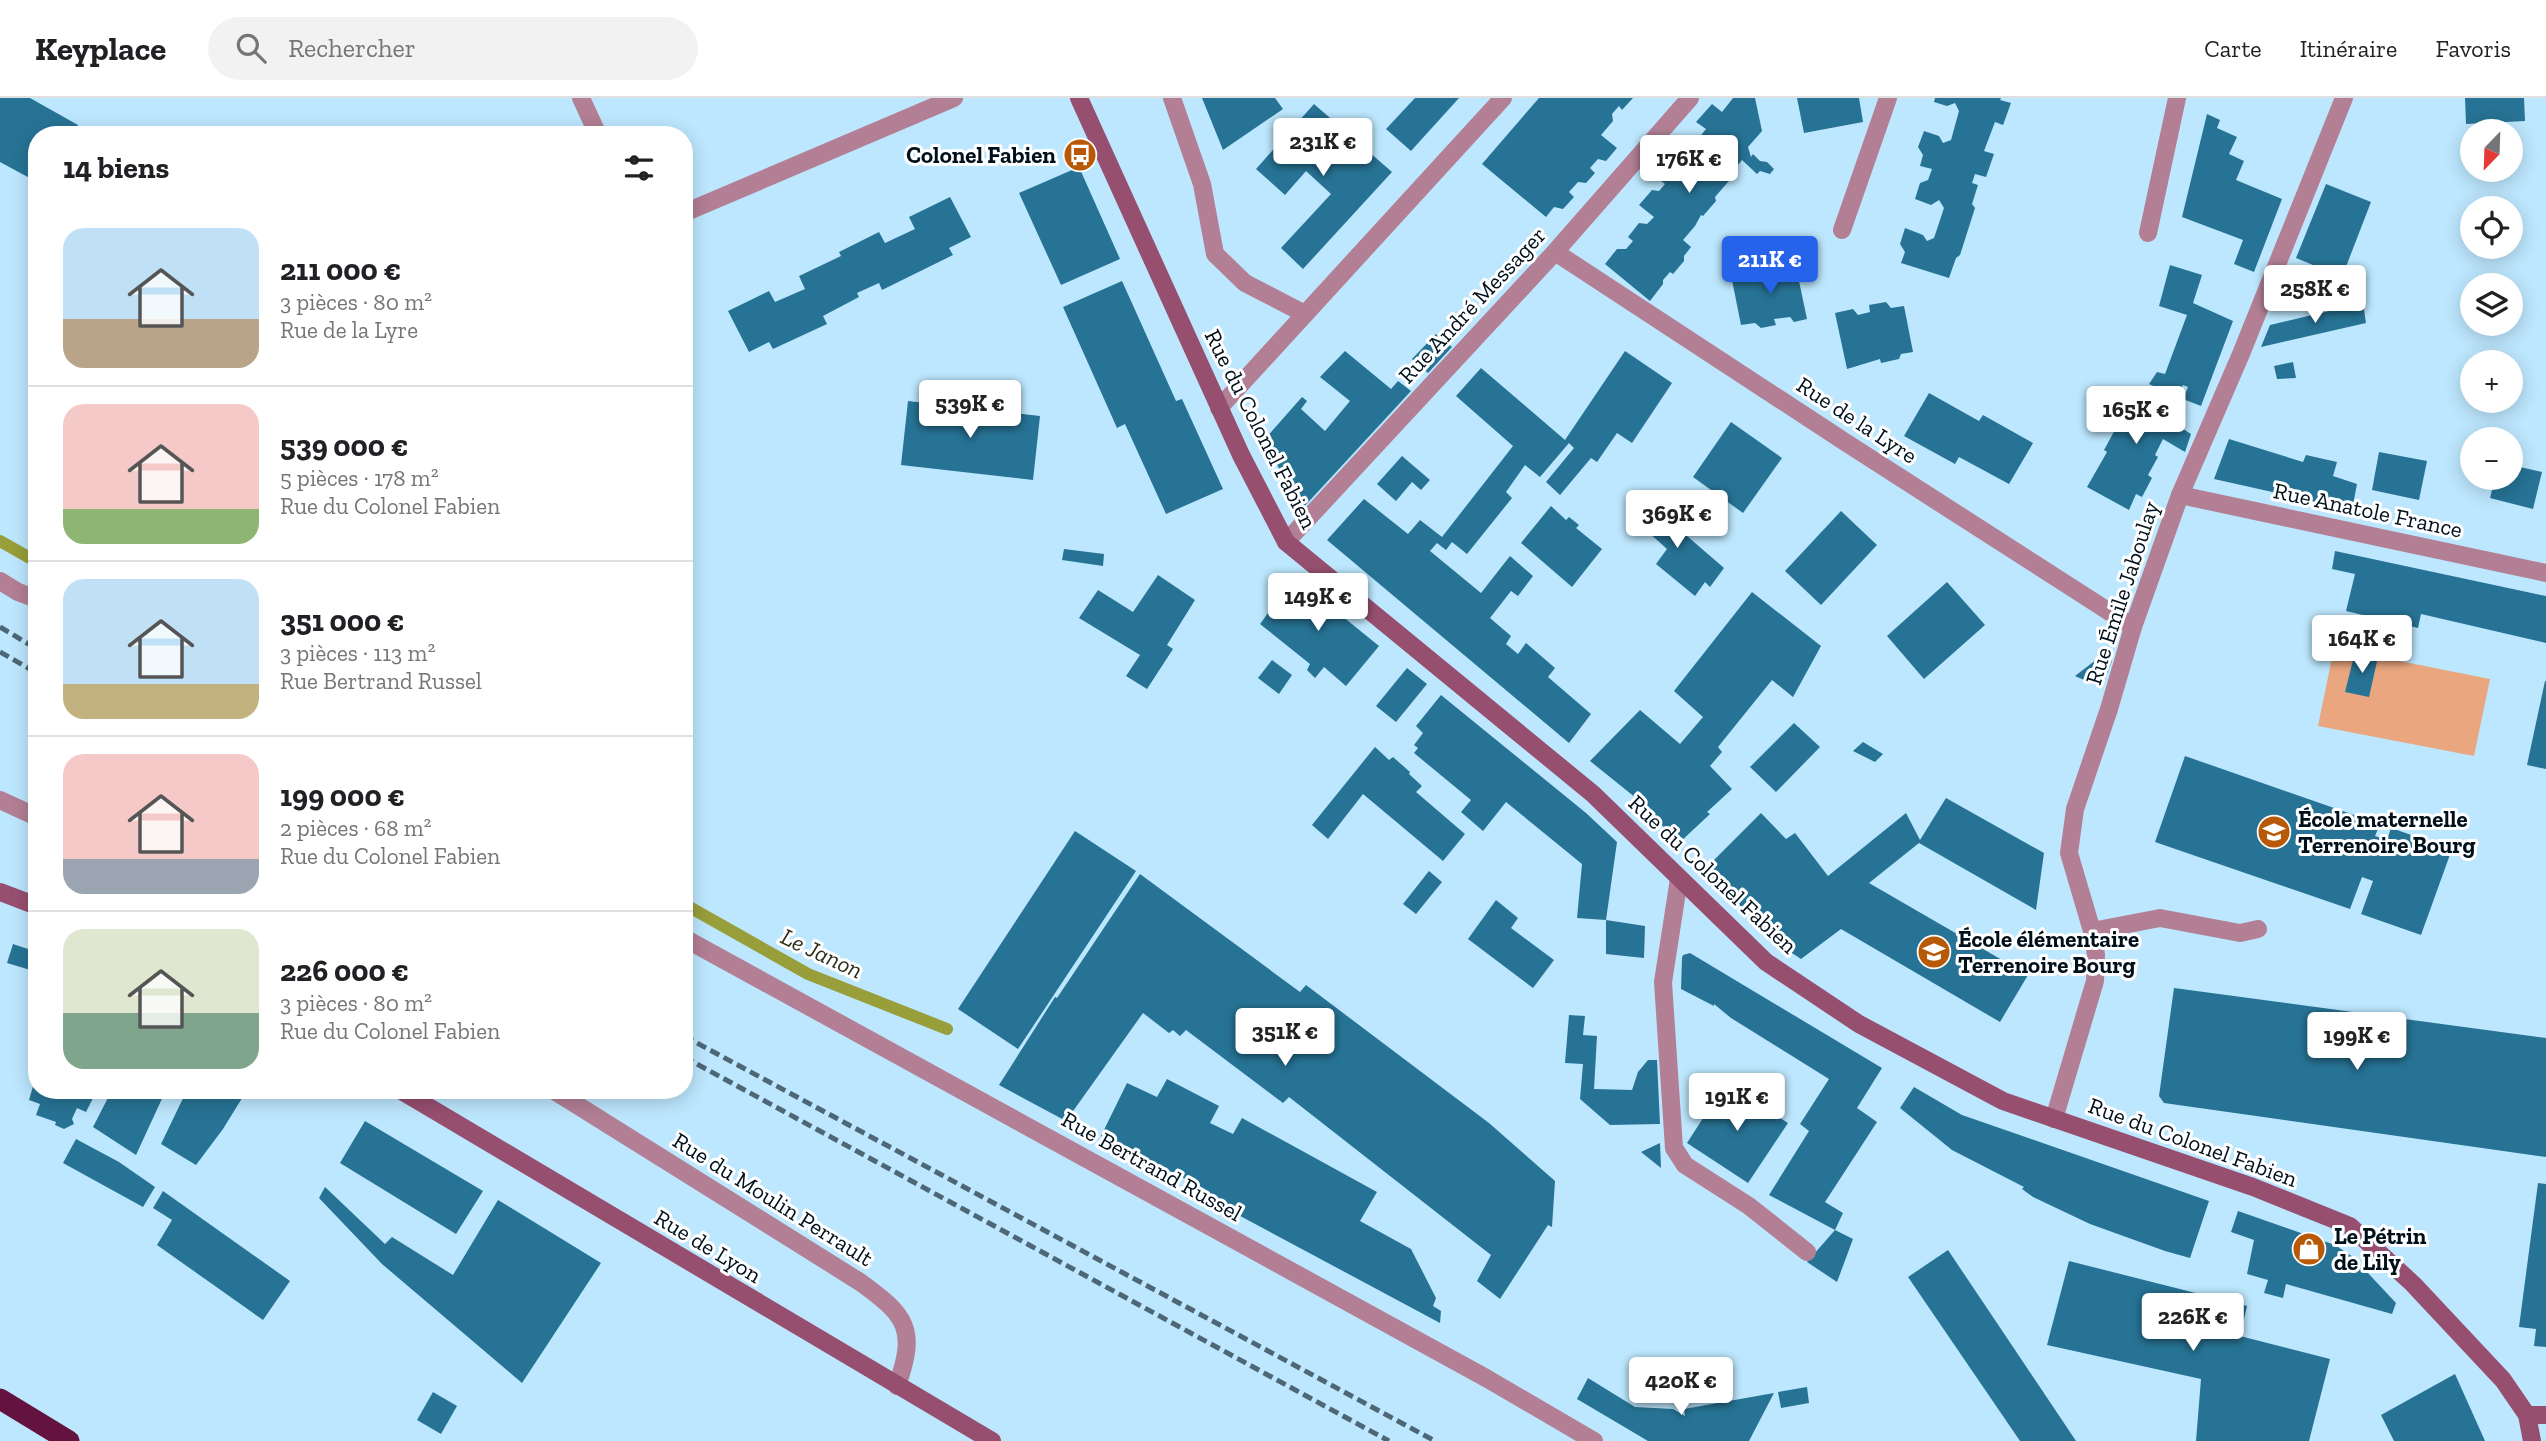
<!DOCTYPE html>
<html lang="fr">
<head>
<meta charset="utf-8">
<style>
	body { margin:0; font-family:"Zilla Slab",serif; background:#f2f2f2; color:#202124; height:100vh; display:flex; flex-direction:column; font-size:26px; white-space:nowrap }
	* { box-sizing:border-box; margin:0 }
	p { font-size:23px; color:#757577 }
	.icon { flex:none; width:38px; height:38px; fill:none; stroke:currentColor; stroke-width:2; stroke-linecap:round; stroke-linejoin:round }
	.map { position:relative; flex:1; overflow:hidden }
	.sheet { position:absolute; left:28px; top:28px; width:665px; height:973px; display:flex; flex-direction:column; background:#fff; border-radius:28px; box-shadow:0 4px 18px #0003 }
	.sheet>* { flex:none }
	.needle { width:46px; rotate:203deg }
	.buttons { position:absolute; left:2460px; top:21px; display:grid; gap:14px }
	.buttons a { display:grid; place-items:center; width:63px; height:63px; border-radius:50%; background:#fff; box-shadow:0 4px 18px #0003; font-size:35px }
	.price { position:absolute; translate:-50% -60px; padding:0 16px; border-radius:7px; background:#fff; color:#222; font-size:23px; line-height:46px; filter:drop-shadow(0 2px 4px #0008) }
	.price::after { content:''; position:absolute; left:50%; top:42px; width:21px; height:16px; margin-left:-10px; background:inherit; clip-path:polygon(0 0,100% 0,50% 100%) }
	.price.on { background:#2563eb; color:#fff }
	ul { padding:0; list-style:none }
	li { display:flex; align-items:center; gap:21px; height:175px; padding:0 35px }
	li+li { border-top:2px solid #e0e0e0 }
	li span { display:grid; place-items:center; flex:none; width:196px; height:140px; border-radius:21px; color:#555 }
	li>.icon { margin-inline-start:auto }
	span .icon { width:84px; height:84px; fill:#fffc; stroke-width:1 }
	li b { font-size:30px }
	h2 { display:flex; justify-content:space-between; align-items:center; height:84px; padding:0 35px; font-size:30px }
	header { display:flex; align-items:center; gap:42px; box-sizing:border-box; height:98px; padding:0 35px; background:#fff; border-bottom:2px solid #e0e0e0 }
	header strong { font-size:33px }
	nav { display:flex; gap:38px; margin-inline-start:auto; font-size:24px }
	.search { width:490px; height:63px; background:#f2f2f2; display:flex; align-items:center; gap:18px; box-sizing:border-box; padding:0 24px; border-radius:38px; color:#757577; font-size:26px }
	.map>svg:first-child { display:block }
</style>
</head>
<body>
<header>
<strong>Keyplace</strong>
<div class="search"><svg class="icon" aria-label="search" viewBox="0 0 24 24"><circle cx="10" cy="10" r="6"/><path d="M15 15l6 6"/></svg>Rechercher</div>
<nav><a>Carte</a><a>Itinéraire</a><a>Favoris</a></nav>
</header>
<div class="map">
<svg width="2546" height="1343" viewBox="0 0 2546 1343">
	<rect width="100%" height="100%" fill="#bde7fe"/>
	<polygon fill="#eaa77f" points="2334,550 2490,581 2474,658 2318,628"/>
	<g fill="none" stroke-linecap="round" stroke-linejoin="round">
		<g stroke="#989e3a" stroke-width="12">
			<polyline points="0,443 37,464"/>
			<polyline points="684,806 808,876 947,931"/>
		</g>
	</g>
	<g fill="#277395">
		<polygon points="0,0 30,0 78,27 73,37 37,37 37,84 0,64"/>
		<polygon points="1202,0 1275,0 1283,11 1223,52"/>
		<polygon points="1415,0 1459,0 1411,53 1386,31"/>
		<polygon points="1539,0 1633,0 1622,12 1619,8 1612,16 1613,23 1601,37 1617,50 1606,63 1598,61 1590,70 1595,75 1586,85 1578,84 1569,94 1574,99 1563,111 1554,109 1546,119 1482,66"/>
		<polygon points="1733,0 1755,0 1762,33 1748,49 1751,59 1753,56 1760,63 1767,64 1774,71 1770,76 1760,73 1757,76 1742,62 1734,72 1734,77 1715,99 1716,103 1703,118 1701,117 1695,128 1683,142 1691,149 1684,158 1684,163 1673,176 1670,174 1663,182 1663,186 1650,203 1605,166 1617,151 1626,151 1633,143 1628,139 1639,125 1647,126 1654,119 1639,107 1652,92 1659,93 1665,86 1660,82 1671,68 1680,69 1688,59 1680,53 1691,40 1698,41 1706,31 1696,24 1712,6 1722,14"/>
		<polygon points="1797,0 1859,0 1863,24 1804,35"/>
		<polygon points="1935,0 2001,0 2000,2 2011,5 2003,27 1995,24 1984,53 1994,56 1986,79 1975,76 1972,85 1978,87 1972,106 1975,110 1960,157 1956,160 1949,180 1901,165 1905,154 1900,146 1905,130 1923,137 1927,143 1934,140 1944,110 1939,102 1931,107 1915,101 1920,85 1928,82 1932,71 1920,68 1923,57 1918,49 1924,33 1939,38 1943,45 1951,42 1959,13 1955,5 1947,8 1934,4"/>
		<polygon points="2465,0 2524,0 2525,23 2466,26"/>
		<polygon points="1314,6 1392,74 1303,171 1281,150 1331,96 1306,73 1285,97 1256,71"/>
		<polygon points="2207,16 2220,22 2217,30 2237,39 2229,56 2244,63 2236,82 2282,101 2254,174 2234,166 2243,142 2182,119"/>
		<polygon points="1079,69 1120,161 1061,187 1019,95"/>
		<polygon points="2326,86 2371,104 2342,179 2296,160"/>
		<polygon points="950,99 971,139 949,150 953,157 882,192 879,185 857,195 859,199 823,218 827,226 773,251 769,244 749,254 728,213 769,193 775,204 805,191 799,178 841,158 839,154 879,134 885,145 915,131 909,119"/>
		<polygon points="1795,164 1807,221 1794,224 1790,219 1774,221 1776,227 1761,230 1755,225 1741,227 1732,182 1744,179 1747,173 1764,170 1764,175 1778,173 1779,167"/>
		<polygon points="2170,167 2202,177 2193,205 2233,223 2201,308 2183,301 2188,289 2183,287 2177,299 2149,286 2157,274 2165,276 2187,217 2159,208"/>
		<polygon points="1122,183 1176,303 1182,301 1223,391 1166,416 1125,326 1117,330 1063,209"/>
		<polygon points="1886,204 1891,210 1904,208 1913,254 1901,256 1899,261 1881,265 1880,261 1847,271 1835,215 1853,211 1858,217 1870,214 1869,207"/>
		<polygon points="2363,205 2366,225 2261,249 2270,227"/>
		<polygon points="1436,236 1452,249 1428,275 1412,261"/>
		<polygon points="1345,253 1391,291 1398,283 1411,293 1301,412 1264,342 1302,299 1307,303 1301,311 1325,333 1350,303 1320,279"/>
		<polygon points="1625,253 1672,285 1632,345 1617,335 1597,364 1591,360 1560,397 1546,384 1574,350 1569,345 1540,379 1525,367 1506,394 1512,400 1467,456 1452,444 1446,452 1437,445 1430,453 1481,495 1510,458 1533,478 1518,498 1511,493 1490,520 1511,538 1506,546 1518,556 1526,545 1555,570 1548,579 1591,616 1569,645 1327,442 1364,401 1408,436 1420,422 1442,439 1513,348 1456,298 1481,270 1565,342"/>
		<polygon points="2293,264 2296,280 2277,281 2274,268"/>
		<polygon points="2116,290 2136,301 2142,292 2179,310 2172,324 2191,336 2185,354 2163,341 2155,357 2158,359 2148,377 2152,380 2142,399 2136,396 2129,412 2087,389 2107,354 2104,352 2123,317 2107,307"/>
		<polygon points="1929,295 1979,323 1983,317 2033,345 2009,386 1959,359 1955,366 1904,338"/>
		<polygon points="908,303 1040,318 1033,382 901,367"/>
		<polygon points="1731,324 1782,360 1743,415 1693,379"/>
		<polygon points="2229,341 2303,364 2306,357 2337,364 2333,378 2357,386 2352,412 2214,381"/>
		<polygon points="2379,354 2427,363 2419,402 2372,392"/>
		<polygon points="1402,358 1430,382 1421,392 1412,384 1396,403 1377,386"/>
		<polygon points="2511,367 2542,374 2533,411 2490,400 2495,380 2511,380"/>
		<polygon points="1642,399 1724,470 1710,489 1705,484 1695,498 1656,466 1667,451 1628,416"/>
		<polygon points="1551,408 1566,422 1569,419 1579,427 1576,430 1602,451 1572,489 1521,445"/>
		<polygon points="1841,413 1877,447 1821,507 1785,473"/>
		<polygon points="1064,451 1104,456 1103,468 1062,462"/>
		<polygon points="2335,453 2546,498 2546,545 2421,516 2418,530 2346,513 2355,476 2332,471"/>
		<polygon points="1158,477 1195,502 1167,547 1173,551 1147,591 1126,578 1140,557 1079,520 1098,492 1133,514"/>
		<polygon points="1294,479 1379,548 1346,588 1324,569 1315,580 1307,572 1310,566 1260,526"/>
		<polygon points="1947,484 1985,527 1924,581 1887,538"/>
		<polygon points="1752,494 1821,548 1793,599 1772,582 1718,649 1722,654 1710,668 1732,691 1707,714 1710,716 1679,745 1636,700 1590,663 1640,612 1680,646 1703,619 1674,593"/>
		<polygon points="2355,554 2378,559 2369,599 2345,594"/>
		<polygon points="2101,558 2112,563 2102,590 2075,578"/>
		<polygon points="1272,562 1292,577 1279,596 1258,580"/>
		<polygon points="1407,570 1427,586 1396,624 1376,608"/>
		<polygon points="2545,583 2546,583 2546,671 2527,667"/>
		<polygon points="1441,597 1586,715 1617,744 1606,822 1645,828 1644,860 1606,856 1606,822 1577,820 1582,766 1506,704 1483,733 1461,714 1471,702 1414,655 1418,650 1414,647 1423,635 1416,628"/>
		<polygon points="1794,625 1820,649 1776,694 1750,669"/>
		<polygon points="1863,644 1883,656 1875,664 1853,653"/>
		<polygon points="1375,649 1389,662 1393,659 1410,674 1409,676 1422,688 1416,694 1465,736 1443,763 1363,696 1328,741 1312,727"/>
		<polygon points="2185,658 2380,726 2375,738 2387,742 2391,730 2452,751 2421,837 2361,816 2373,783 2362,779 2350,811 2155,744"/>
		<polygon points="1946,700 2044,755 2036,812 1919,745 1869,785 2028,877 2000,924 1841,831 1801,861 1774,843 1705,771 1761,715 1786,741 1795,735 1828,778 1906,715 1920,742"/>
		<polygon points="1075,733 1136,773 1018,951 958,911"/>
		<polygon points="1429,773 1442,784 1416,816 1403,806"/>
		<polygon points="1140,776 1300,894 1306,887 1489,1025 1555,1083 1552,1129 1548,1127 1500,1201 1477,1183 1491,1157 1289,999 1283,1005 1186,932 1180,938 1173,932 1169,935 1143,915 1066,1023 999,987 1055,899 1057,900"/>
		<polygon points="1496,802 1518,820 1511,830 1554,862 1533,890 1468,841"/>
		<polygon points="13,846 37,854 37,874 7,865"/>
		<polygon points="1690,855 1882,970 1857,1010 1877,1024 1825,1104 1843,1115 1835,1132 1769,1097 1809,1033 1800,1026 1829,981 1731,920 1714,906 1714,908 1681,891 1682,860 1683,857"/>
		<polygon points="2174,890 2546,940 2546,1059 2164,1005 2159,998"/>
		<polygon points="1569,917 1585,918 1583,937 1597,938 1594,991 1632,992 1638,974 1648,962 1657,962 1660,1026 1610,1027 1580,1001 1583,966 1565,965"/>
		<polygon points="36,978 37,992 97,992 86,1014 77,1010 72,1021 74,1026 64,1031 55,1027 56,1024 36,1017 40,1006 29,1002"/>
		<polygon points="1167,981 1219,1008 1210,1025 1233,1036 1242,1020 1377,1094 1360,1123 1411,1151 1436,1200 1433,1208 1441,1213 1440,1225 1201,1097 1205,1091 1101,1038 1127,985 1157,999"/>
		<polygon points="1725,986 1788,1025 1748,1085 1687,1045"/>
		<polygon points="1914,989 1962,1017 2209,1103 2190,1160 2165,1153 2090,1126 2033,1099 2022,1091 2024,1089 1952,1052 1900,1010"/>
		<polygon points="112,992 166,992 136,1057 93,1029"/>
		<polygon points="187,992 247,992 223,1031 196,1067 161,1046"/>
		<polygon points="365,1023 483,1093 456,1136 340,1065"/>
		<polygon points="76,1041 119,1064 155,1089 143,1109 63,1065"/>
		<polygon points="1660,1045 1661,1070 1641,1054"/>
		<polygon points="2538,1085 2546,1086 2546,1249 2534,1248 2536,1231 2519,1229"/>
		<polygon points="325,1089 385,1146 392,1139 453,1177 498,1102 601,1165 522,1285 382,1166 319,1100"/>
		<polygon points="163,1093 290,1183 263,1222 157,1147 172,1122 153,1110"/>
		<polygon points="2238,1113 2335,1147 2353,1159 2396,1205 2392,1216 2286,1186 2283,1200 2264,1195 2268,1182 2247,1176 2254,1142 2231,1134"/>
		<polygon points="1835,1132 1853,1141 1837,1184 1807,1164"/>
		<polygon points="1948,1152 2076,1343 2020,1343 1908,1179"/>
		<polygon points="2069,1163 2247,1208 2240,1238 2330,1261 2309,1343 2196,1343 2201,1281 2047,1247"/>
		<polygon points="2455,1276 2485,1343 2394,1343 2381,1317"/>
		<polygon points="1588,1280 1635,1309 1673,1311 1685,1318 1684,1311 1774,1295 1749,1343 1648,1343 1577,1301"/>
		<polygon points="1807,1289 1809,1305 1781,1310 1778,1294"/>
		<polygon points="433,1294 457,1308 441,1336 417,1322"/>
	</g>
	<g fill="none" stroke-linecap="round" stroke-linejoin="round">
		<g stroke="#b27f94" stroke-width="18">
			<polyline points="2148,135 2177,0"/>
			<polyline points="2092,833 2160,820 2240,835 2258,831"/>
		</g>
		<g stroke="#b27f94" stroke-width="18">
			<polyline points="581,0 598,37"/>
			<polyline points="1172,0 1202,86 1215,156 1245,185 1305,216"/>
			<polyline points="684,115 954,0"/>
			<polyline points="1842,132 1888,0"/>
			<polyline points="1555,154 1845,344 2133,529"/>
			<polyline points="1219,310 1503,0"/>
			<polyline points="2180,397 2546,475"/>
			<polyline points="1286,444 1555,154 1690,0"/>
			<polyline points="0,483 18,494 37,501"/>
			<polyline points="0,702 37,719"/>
			<polyline points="1679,781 1663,884 1674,1050 1685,1067 1749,1108 1807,1154"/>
			<polyline points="684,840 1486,1280 1594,1343"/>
			<path d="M553,992L860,1184C907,1218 917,1231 897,1288"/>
			<polyline points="2054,1021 2095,883 2096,857 2092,833 2069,755 2075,711 2109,611 2133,529 2180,397 2241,256 2344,0"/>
		</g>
		<g stroke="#974f70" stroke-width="18">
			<polyline points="1079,0 1241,357 1286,444 1593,696 1766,864 1859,926 2003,1003 2253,1089 2350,1128 2413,1186 2503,1282 2527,1317 2532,1343"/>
			<polyline points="0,794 37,808"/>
			<polyline points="400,992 992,1343"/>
			<polyline points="2527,1317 2546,1317"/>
		</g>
		<polyline stroke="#64123f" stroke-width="21" points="0,1301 69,1343"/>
		<g stroke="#4d6777" stroke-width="5" stroke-dasharray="10 5" stroke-linecap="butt">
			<polyline points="0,529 37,551"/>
			<polyline points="0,554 37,575"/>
			<polyline points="684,938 1435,1343"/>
			<polyline points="684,959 1389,1343"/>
		</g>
	</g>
	<defs>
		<symbol id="bus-disc" viewBox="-11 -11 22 22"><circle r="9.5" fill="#b75906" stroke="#fff"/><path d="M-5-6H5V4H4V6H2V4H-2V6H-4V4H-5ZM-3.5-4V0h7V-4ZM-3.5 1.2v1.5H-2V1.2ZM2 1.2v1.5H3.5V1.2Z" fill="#fff"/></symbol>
		<symbol id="school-disc" viewBox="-11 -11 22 22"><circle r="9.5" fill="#b75906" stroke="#fff"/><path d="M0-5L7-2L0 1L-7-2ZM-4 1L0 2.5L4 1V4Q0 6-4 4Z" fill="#fff"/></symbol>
		<symbol id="shop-disc" viewBox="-11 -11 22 22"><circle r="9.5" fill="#b75906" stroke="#fff"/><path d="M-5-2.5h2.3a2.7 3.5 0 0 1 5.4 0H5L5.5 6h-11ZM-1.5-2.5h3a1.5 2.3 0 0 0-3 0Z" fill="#fff"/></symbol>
	</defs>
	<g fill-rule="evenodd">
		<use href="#bus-disc" x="1061" y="38" width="38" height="38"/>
		<use href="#school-disc" x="2255" y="715" width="38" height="38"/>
		<use href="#school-disc" x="1915" y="835" width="38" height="38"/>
		<use href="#shop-disc" x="2290" y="1132" width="38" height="38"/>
	</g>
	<g text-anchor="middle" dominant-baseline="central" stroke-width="6" stroke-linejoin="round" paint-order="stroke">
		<g font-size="23" font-weight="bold" fill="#00101b" stroke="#fff" text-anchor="start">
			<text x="1056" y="57" text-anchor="end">Colonel Fabien</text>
			<text x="2298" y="721">École maternelle<tspan x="2298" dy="26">Terrenoire Bourg</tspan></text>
			<text x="1958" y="841">École élémentaire<tspan x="1958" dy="26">Terrenoire Bourg</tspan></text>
			<text x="2334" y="1138">Le Pétrin<tspan x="2334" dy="26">de Lily</tspan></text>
		</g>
		<g font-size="23" fill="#00101b" stroke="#fff">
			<text transform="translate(1472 207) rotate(-47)">Rue André Messager</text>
			<text transform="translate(1857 322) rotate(33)">Rue de la Lyre</text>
			<text transform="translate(1261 331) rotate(63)">Rue du Colonel Fabien</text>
			<text transform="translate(2368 412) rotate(12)">Rue Anatole France</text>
			<text transform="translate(2122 495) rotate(-72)">Rue Émile Jaboulay</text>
			<text transform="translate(1713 776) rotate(43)">Rue du Colonel Fabien</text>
			<text transform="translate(2193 1044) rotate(20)">Rue du Colonel Fabien</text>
			<text transform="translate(1152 1068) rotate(29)">Rue Bertrand Russel</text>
			<text transform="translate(773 1101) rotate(32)">Rue du Moulin Perrault</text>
			<text transform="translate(708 1148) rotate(31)">Rue de Lyon</text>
		</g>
		<g font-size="24" font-style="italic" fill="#2c2e18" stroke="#fff">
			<text transform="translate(822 855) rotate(25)">Le Janon</text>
		</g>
	</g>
</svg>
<div class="buttons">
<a><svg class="needle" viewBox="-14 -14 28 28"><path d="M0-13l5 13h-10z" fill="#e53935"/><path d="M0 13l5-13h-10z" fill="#757577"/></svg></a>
<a><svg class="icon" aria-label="locate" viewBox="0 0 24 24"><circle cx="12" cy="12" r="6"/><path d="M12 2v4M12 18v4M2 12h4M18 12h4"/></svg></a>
<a><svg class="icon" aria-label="layers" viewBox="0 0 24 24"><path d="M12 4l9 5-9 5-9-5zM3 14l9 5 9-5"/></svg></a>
<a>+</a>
<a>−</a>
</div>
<b class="price" style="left:1323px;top:80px">231K €</b>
<b class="price" style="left:1689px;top:97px">176K €</b>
<b class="price on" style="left:1770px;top:198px">211K €</b>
<b class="price" style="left:2315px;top:227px">258K €</b>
<b class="price" style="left:970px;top:342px">539K €</b>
<b class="price" style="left:2136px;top:348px">165K €</b>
<b class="price" style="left:1677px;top:452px">369K €</b>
<b class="price" style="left:1318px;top:535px">149K €</b>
<b class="price" style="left:2362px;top:577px">164K €</b>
<b class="price" style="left:1285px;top:970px">351K €</b>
<b class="price" style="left:2357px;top:974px">199K €</b>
<b class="price" style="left:1737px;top:1035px">191K €</b>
<b class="price" style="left:2193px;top:1255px">226K €</b>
<b class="price" style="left:1681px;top:1319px">420K €</b>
<section class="sheet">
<h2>14 biens<svg class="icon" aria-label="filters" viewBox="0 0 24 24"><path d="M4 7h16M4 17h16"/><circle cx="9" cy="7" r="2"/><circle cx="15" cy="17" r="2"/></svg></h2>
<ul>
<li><span style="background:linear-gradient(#bfe0f5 65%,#b9a48a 0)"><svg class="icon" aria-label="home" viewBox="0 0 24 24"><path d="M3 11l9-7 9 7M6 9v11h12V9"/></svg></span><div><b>211 000 €</b><p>3 pièces · 80 m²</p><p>Rue de la Lyre</p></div></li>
<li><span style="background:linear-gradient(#f6c9c9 75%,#8fb573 0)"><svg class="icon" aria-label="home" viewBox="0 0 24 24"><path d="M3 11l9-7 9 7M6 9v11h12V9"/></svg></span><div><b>539 000 €</b><p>5 pièces · 178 m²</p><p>Rue du Colonel Fabien</p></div></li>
<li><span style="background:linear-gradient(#bfe0f5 75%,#c2b280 0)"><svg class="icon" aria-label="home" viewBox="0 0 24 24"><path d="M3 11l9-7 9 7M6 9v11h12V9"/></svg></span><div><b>351 000 €</b><p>3 pièces · 113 m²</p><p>Rue Bertrand Russel</p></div></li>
<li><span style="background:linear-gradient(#f6c9c9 75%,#9aa5b1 0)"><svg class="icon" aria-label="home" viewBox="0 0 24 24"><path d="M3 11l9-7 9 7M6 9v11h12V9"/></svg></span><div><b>199 000 €</b><p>2 pièces · 68 m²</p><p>Rue du Colonel Fabien</p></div></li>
<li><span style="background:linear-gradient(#dfe7d0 60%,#7fa58c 0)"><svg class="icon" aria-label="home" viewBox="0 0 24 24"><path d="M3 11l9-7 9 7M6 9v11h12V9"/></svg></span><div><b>226 000 €</b><p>3 pièces · 80 m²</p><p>Rue du Colonel Fabien</p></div></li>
</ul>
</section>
</div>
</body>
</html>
